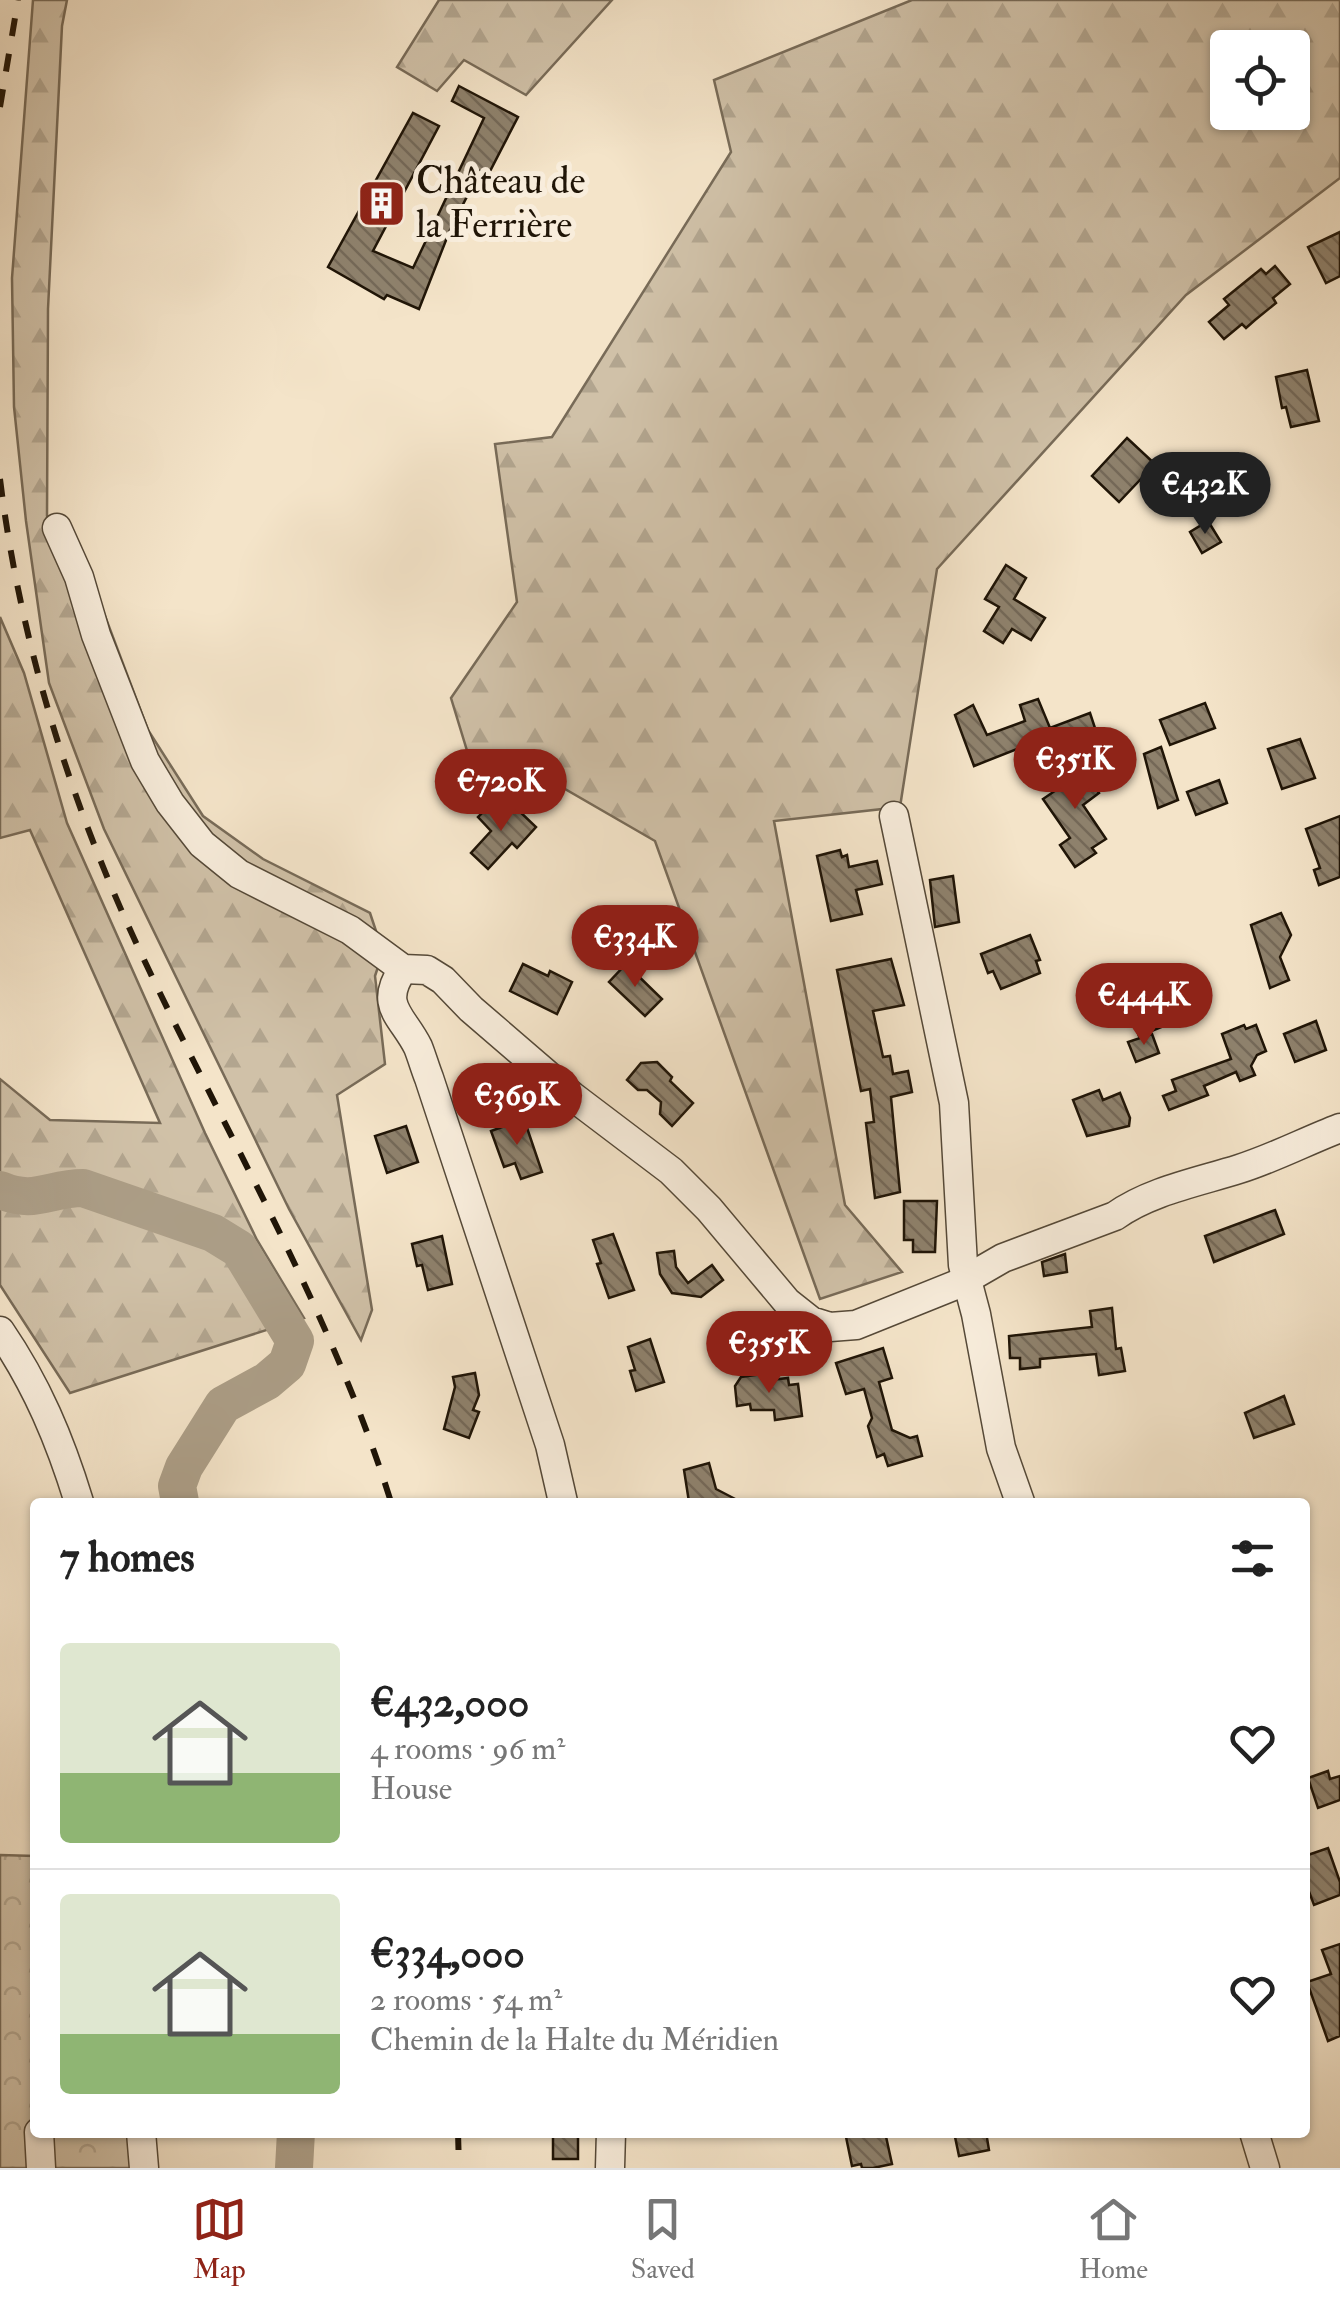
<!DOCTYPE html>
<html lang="en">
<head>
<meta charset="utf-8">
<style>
	body { margin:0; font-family:"IM FELL Double Pica",serif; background:#f2f2f2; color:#222; height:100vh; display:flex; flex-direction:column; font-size:38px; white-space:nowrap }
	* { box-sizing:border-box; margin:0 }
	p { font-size:32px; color:#767676 }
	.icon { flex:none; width:55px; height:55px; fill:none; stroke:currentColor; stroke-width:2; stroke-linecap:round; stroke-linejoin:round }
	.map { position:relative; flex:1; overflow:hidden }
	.panel { position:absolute; left:30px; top:1498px; width:1280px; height:640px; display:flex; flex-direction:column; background:#fff; border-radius:10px; box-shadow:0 2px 8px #0004 }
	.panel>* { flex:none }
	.controls { position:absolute; left:1210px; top:30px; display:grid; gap:20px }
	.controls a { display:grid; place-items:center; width:100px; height:100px; border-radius:10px; background:#fff; box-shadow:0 2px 8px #0004; font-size:50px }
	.price { position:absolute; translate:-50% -85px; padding:0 22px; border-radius:35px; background:#8f2418; color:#fff; font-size:32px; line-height:65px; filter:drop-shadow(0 2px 5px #0008) }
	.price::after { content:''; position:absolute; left:50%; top:60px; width:30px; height:22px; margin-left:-15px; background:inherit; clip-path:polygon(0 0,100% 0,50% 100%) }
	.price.active { background:#222; color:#fff }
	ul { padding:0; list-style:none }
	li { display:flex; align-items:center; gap:30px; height:250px; padding:0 30px }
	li+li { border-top:2px solid #e0e0e0 }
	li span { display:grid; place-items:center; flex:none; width:280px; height:200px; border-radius:10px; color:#555 }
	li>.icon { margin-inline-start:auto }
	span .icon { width:120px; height:120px; fill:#fffc; stroke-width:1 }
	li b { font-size:42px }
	h2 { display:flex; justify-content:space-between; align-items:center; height:120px; padding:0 30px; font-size:42px }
	.dock { display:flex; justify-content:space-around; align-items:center; height:140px; border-top:2px solid #e0e0e0; background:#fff; font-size:28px; color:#767676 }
	.dock a { display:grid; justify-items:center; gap:5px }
	.dock .active { color:#8f2418 }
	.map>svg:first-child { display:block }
</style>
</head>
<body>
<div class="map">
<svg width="1340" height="2168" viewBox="0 0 1340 2168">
	<defs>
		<pattern id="forest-firs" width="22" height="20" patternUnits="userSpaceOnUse" patternTransform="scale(2.5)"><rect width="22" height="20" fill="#d0c1a8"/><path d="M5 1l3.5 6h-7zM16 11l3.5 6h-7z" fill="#b2a58f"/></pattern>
		<pattern id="park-crowns" width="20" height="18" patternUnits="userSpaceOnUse" patternTransform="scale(2.5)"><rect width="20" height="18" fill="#d0c1a8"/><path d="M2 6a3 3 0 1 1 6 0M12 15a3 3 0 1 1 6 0" fill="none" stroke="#b2a58f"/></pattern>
		<pattern id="building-back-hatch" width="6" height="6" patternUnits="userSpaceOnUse" patternTransform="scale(2.5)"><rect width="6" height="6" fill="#8e816c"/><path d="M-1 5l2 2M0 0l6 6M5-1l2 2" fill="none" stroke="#746857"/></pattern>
	</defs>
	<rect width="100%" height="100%" fill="#f4e4c9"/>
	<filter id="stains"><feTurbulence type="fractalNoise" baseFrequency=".002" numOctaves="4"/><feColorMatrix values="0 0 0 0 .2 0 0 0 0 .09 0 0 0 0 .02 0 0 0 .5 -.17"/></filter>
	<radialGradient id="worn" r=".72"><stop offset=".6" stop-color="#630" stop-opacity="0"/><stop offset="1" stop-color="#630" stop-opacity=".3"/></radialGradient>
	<g fill="url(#forest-firs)" stroke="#786b58" stroke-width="2.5" fill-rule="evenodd">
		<polygon points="33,0 67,0 62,26 48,309 47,516 96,592 148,730 203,816 263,859 370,913 383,952 375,976 385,1064 337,1095 372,1310 361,1340 289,1209 104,829 49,683 26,521 14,407 12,278"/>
		<polygon points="439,0 612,0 526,95 464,60 437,91 397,67"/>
		<path d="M912,0H1340V178L1186,295L937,569L900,807L774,821L845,1205L902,1272L820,1299L655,841L501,752L479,790L451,698L517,602L495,444L552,437L731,152L714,80ZM1228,48H1292V112H1228Z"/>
		<polygon points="0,617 24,673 67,823 205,1133 257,1240 304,1318 70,1393 0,1285 0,1079 50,1120 160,1123 30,830 0,838"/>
	</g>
	<polygon fill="url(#park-crowns)" stroke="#786b58" stroke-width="2.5" points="0,1855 35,1856 35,2132 137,2133 142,2168 0,2168"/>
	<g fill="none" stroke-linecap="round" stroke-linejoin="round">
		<g stroke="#ac9e87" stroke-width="38">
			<path d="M0,1190C35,1205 49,1188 83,1188L213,1233L239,1249L295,1341L287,1364L267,1381L223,1405L184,1467L177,1486L180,1502"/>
			<polyline points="294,2168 296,2132"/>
		</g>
	</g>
	<g fill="url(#building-back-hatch)" stroke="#201507" stroke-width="2.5">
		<polygon points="459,86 518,117 488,175 480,171 450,230 419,309 387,295 384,299 328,267 413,113 439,126 373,251 413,268 484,118 452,101"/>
		<polygon points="1340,232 1340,276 1326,283 1308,247"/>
		<polygon points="1275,266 1290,284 1273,298 1276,303 1255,320 1246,328 1242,324 1224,339 1209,322 1229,305 1224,299 1261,269 1266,274"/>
		<polygon points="1307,370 1319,421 1291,427 1286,407 1282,408 1276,377"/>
		<polygon points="1127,438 1155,464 1119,502 1092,476"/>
		<polygon points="1211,461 1223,475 1180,514 1160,487 1172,475 1180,484"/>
		<polygon points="1208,521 1221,542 1202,553 1190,532"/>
		<polygon points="1006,565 1026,578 1014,599 1045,618 1031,640 1012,629 1003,643 984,631 999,607 985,599"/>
		<polygon points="1038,699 1050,728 1090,713 1096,731 1055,748 1050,736 974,766 955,715 973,705 987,735 1025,721 1020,705"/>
		<polygon points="1205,703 1215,728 1170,745 1160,720"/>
		<polygon points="1300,739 1315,778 1282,789 1268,749"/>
		<polygon points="1161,747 1178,800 1158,808 1144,754"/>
		<polygon points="1074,757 1099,793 1083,805 1106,839 1092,848 1096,853 1075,867 1060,845 1070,838 1043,799 1065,784 1054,768"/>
		<polygon points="1219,780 1227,803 1196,815 1187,792"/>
		<polygon points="492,803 505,817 515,807 536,827 517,848 512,843 488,869 471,853 491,831 478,817"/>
		<polygon points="1340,816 1340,877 1319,885 1314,870 1320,868 1306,829"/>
		<polygon points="840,850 842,857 847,855 849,867 877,861 882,884 856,890 862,914 831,921 817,856"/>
		<polygon points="953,876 959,922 935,927 930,880"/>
		<polygon points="1281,913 1291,935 1280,957 1289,980 1270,988 1251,925"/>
		<polygon points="1030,935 1040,960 1036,961 1040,973 1001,989 993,971 988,973 981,954"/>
		<polygon points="891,959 904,1005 873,1011 883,1057 890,1056 893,1074 908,1071 912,1092 891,1097 900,1192 875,1198 866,1123 874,1122 870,1089 861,1091 837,970"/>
		<polygon points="523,964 548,976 550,971 572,982 557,1014 510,991"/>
		<polygon points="626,964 662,999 645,1016 609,982"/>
		<polygon points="1161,989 1165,1000 1182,993 1191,1015 1139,1036 1126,1002"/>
		<polygon points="1110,996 1117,1014 1098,1022 1090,1005"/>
		<polygon points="1316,1021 1326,1050 1295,1062 1284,1034"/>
		<polygon points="1244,1025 1246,1029 1256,1025 1266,1051 1257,1055 1251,1066 1255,1075 1240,1081 1236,1072 1204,1086 1208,1095 1169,1110 1163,1096 1176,1091 1172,1080 1231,1059 1222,1034"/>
		<polygon points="1152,1034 1159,1053 1136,1062 1128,1042"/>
		<polygon points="657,1062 672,1077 670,1081 693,1103 672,1126 660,1114 661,1102 647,1090 638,1090 627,1080 641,1063"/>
		<polygon points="1099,1090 1103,1100 1120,1093 1130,1118 1129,1126 1087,1136 1073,1100"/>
		<polygon points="524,1119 542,1172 521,1179 515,1163 504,1167 491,1131"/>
		<polygon points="406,1126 418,1162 387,1173 375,1136"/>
		<polygon points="904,1201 937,1201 935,1252 913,1252 913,1240 904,1240"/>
		<polygon points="1275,1210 1284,1234 1214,1262 1205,1236"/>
		<polygon points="613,1234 634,1290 609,1298 597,1264 601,1263 593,1240"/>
		<polygon points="442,1236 452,1284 428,1290 422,1265 417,1266 412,1244"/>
		<polygon points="674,1251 676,1267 688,1283 712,1265 723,1280 701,1297 672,1293 660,1274 657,1253"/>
		<polygon points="1065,1254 1067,1272 1044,1276 1042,1262"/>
		<polygon points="1112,1308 1116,1349 1121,1348 1125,1371 1099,1375 1096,1354 1040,1359 1040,1367 1020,1369 1020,1358 1010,1358 1009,1336 1092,1327 1090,1311"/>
		<polygon points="650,1339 664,1382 636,1391 630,1371 635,1370 628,1347"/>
		<polygon points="883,1348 892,1378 879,1382 892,1430 910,1438 917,1436 922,1456 888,1466 884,1454 877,1457 868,1426 872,1418 864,1389 846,1394 836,1363"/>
		<polygon points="475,1373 479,1395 473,1410 479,1412 469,1438 444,1429 455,1387 453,1377"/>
		<polygon points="762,1374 771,1380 788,1378 789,1385 798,1384 802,1416 775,1420 774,1410 751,1410 750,1404 737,1406 735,1386 741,1377"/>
		<polygon points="1284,1396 1294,1424 1254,1438 1245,1413"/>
		<polygon points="709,1463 716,1489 741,1502 689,1502 684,1470"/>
		<polygon points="1328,1771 1330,1779 1340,1776 1340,1800 1318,1808 1308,1778"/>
		<polygon points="1328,1848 1340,1882 1340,1895 1314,1905 1305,1881 1305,1856"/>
		<polygon points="1340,1944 1340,2036 1328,2041 1307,1982 1331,1974 1322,1950"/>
		<rect x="553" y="2132" width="25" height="27"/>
		<polygon points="845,2132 885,2132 892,2164 873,2168 862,2168 861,2164 852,2166"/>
		<polygon points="954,2132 986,2132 989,2150 959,2156"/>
	</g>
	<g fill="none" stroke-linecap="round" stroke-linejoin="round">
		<defs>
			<g id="minor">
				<path d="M57,528L79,577L96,635L145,761L170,803L202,844L239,874L350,930L403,969L427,970L443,980L471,1009L572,1096L671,1171L709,1209L787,1302L811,1321L830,1327L856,1325L958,1284L1003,1258L1115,1216C1150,1191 1198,1182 1239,1169C1274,1158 1306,1141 1340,1128"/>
				<polyline points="894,816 954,1103 963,1265 976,1314 1001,1448 1020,1502"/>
				<path d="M403,969C378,1006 402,1015 418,1047C422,1057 425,1068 429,1078L550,1445L563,1502"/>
				<path d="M0,1331C37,1385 60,1440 79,1502"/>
				<polyline points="39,2132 41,2168"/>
				<polyline points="141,2132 144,2168"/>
				<polyline points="1254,2132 1265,2168"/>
				<polyline points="610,2168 611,2132"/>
			</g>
		</defs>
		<use href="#minor" stroke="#554938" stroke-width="31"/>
		<use href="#minor" stroke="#f8eddc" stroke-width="28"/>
		<g stroke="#201507" stroke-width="6" stroke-dasharray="18 18" stroke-linecap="butt">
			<polyline points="0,107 18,0"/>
			<path d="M0,479C19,633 64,782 127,923C215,1117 327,1298 391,1502"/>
			<polyline points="458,2132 459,2168"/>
		</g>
	</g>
	<defs>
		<symbol id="building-square" viewBox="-11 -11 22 22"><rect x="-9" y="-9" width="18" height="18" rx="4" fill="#8f2418" stroke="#f8eddc"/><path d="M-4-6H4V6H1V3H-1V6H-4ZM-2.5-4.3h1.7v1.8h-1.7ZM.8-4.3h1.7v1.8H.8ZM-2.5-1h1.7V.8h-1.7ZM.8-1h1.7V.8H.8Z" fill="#fff"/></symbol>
	</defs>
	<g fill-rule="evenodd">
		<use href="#building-square" x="354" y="176" width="55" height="55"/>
	</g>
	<g text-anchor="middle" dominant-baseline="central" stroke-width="10" stroke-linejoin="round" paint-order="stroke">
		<g font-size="38" fill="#201507" stroke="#f8eddc" text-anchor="start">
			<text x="416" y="181">Château de<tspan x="416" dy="44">la Ferrière</tspan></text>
		</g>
	</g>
	<rect width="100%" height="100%" filter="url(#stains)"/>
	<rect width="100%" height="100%" fill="url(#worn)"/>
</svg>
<div class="controls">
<a><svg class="icon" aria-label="locate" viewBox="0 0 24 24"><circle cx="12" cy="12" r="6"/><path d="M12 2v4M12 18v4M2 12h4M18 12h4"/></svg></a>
</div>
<b class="price active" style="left:1205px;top:537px">€432K</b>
<b class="price" style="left:1075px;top:812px">€351K</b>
<b class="price" style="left:501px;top:834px">€720K</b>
<b class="price" style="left:635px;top:990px">€334K</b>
<b class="price" style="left:1144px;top:1048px">€444K</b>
<b class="price" style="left:517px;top:1148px">€369K</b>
<b class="price" style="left:769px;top:1396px">€355K</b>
<section class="panel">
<h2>7 homes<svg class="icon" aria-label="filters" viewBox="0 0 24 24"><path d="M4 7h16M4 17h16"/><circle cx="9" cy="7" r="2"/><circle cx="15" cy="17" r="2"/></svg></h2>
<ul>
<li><span style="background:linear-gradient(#dfe7d0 65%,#8fb573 0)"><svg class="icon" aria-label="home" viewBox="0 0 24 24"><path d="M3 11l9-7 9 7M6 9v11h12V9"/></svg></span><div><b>€432,000</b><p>4 rooms · 96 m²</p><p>House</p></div><svg class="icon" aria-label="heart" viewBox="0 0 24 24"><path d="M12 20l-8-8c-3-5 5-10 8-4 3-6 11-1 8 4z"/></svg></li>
<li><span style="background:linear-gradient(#dfe7d0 70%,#8fb573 0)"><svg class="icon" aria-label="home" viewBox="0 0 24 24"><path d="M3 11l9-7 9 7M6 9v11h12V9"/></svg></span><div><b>€334,000</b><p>2 rooms · 54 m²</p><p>Chemin de la Halte du Méridien</p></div><svg class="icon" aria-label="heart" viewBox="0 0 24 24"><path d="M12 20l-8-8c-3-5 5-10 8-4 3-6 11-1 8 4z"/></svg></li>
</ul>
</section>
</div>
<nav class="dock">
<a class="active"><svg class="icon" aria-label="map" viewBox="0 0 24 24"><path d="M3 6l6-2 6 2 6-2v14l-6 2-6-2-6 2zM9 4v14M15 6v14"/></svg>Map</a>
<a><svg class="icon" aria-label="saved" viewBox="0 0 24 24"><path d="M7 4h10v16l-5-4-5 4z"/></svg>Saved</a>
<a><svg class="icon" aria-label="home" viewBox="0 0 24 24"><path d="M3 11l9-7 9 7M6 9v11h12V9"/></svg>Home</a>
</nav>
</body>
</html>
